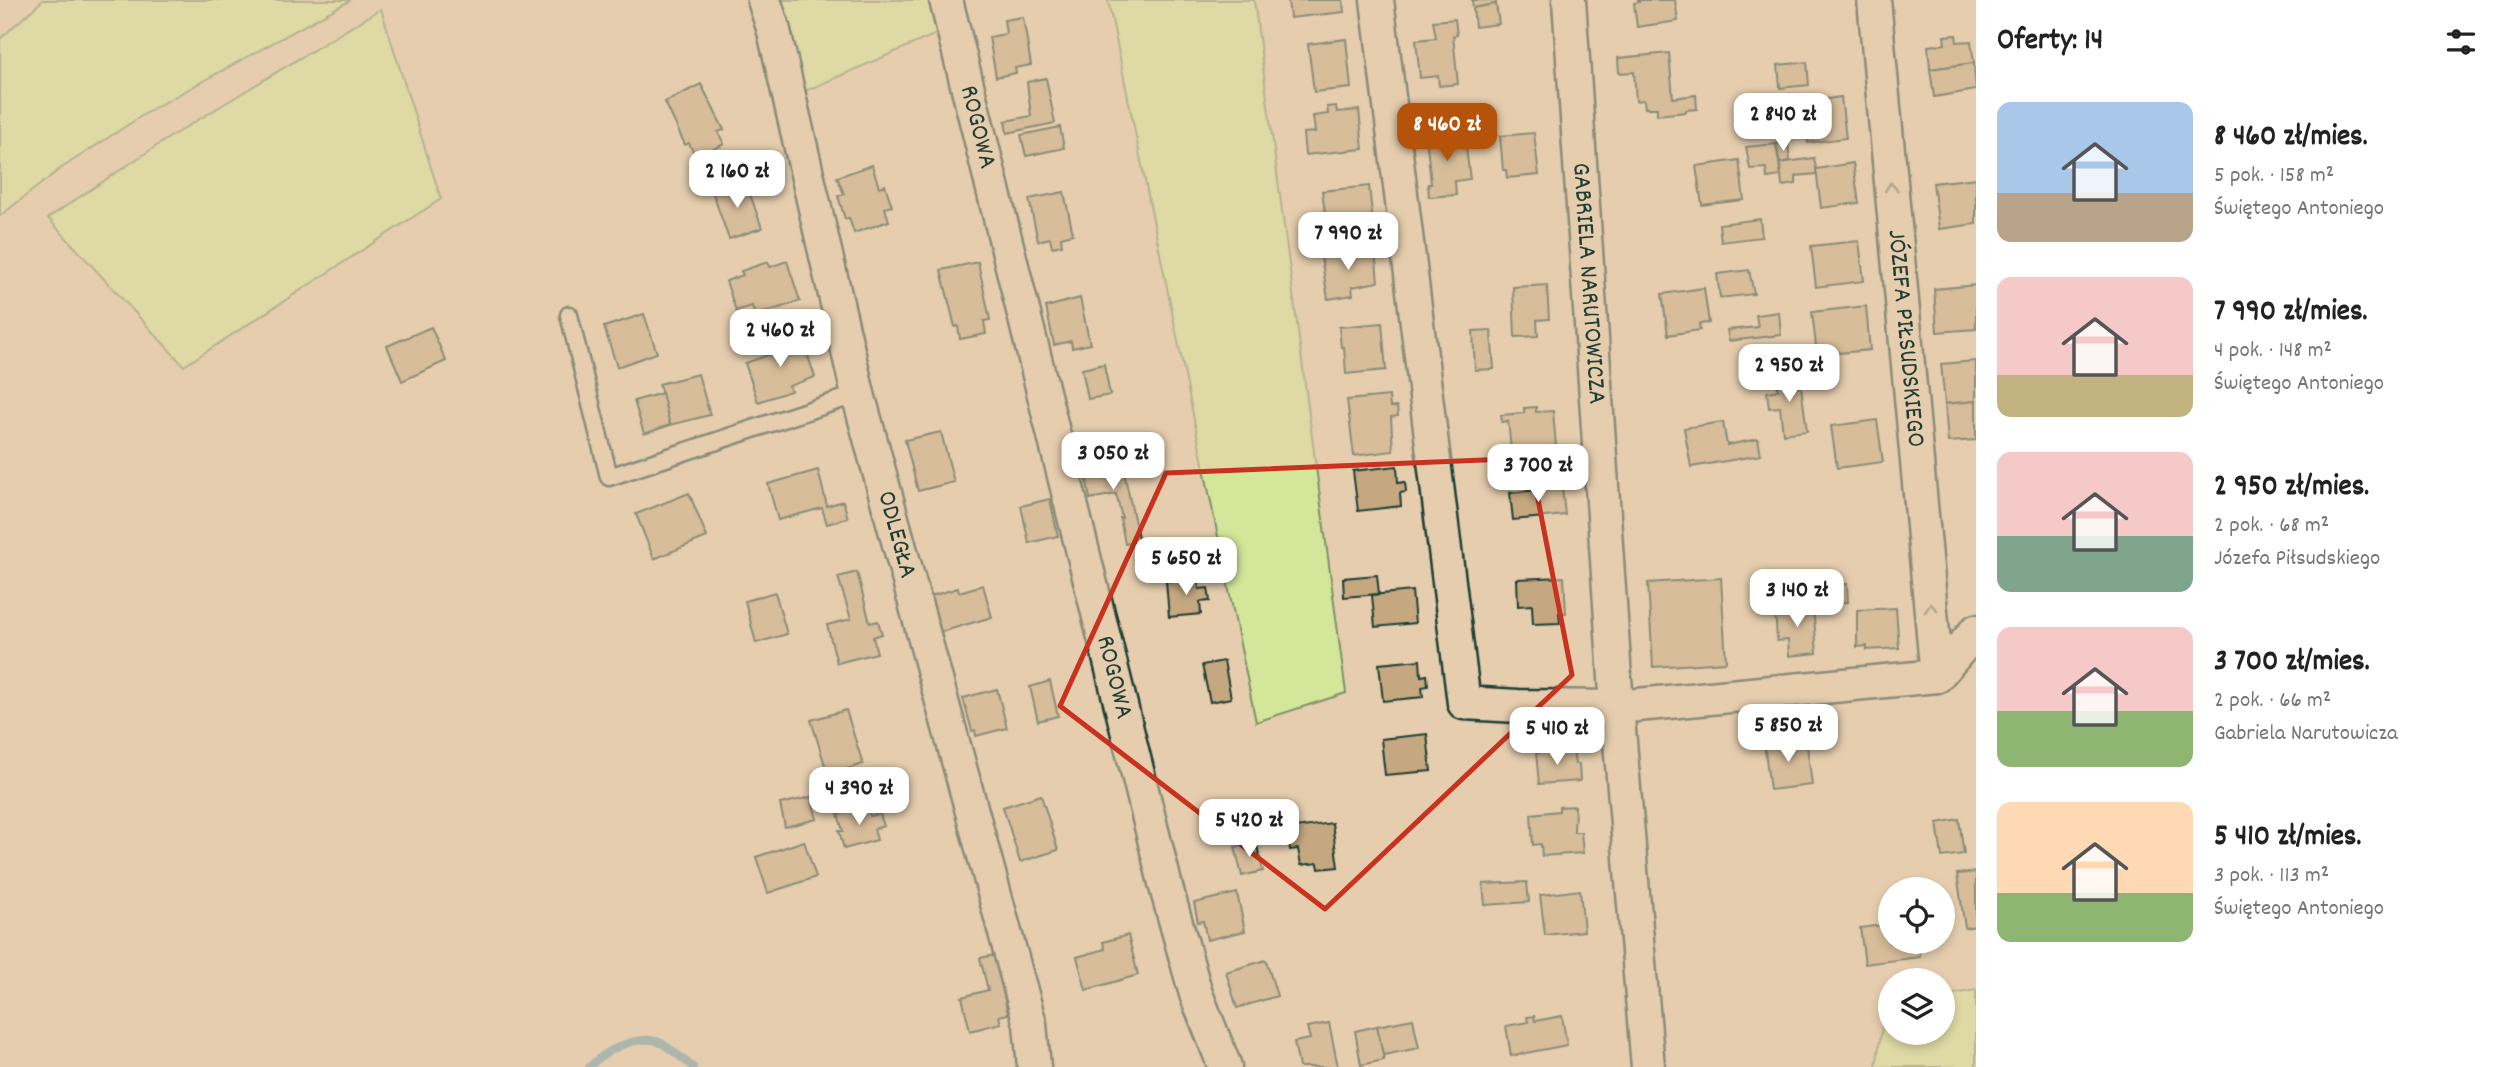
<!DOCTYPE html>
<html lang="pl">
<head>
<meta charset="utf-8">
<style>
	body { margin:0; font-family:Dekko,sans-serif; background:#f6f6f6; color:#222; height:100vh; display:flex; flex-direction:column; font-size:26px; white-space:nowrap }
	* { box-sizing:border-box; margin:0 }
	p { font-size:23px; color:#767676 }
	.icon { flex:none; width:38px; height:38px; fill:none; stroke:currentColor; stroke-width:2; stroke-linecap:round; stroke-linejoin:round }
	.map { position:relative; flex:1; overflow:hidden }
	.details { display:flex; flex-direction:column; background:#fff; width:525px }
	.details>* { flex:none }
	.buttons { position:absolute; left:1878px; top:877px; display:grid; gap:14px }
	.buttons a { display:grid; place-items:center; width:77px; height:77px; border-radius:50%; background:#fff; box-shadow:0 4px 10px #0003; font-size:35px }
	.price { position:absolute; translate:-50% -60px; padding:0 16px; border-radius:14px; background:#fff; color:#222; font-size:23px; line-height:46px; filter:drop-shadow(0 2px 4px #0008) }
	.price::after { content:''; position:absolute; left:50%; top:42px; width:21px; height:16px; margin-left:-10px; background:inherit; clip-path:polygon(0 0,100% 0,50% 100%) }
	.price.current { background:#b45309; color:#fff }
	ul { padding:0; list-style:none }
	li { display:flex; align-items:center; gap:21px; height:175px; padding:0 21px }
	li span { display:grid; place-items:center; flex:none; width:196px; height:140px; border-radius:14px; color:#555 }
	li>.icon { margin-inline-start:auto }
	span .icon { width:84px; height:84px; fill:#fffc; stroke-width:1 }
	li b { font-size:30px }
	h2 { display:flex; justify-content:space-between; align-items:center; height:84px; padding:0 21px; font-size:30px }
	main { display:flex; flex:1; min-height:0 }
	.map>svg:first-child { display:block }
</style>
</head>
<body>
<main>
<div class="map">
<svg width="1976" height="1067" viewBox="0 0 1976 1067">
	<rect width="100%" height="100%" fill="#e5cdae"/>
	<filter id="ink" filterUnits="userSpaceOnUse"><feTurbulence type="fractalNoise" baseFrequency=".0143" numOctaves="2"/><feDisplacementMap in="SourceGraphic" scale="14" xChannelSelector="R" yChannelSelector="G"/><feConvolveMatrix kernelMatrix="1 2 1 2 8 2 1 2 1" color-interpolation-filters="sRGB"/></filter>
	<g filter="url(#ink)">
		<g fill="#d4e69a" stroke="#7a9267" stroke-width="2">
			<polygon points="43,0 351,0 154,108 60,169 0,216 0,39"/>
			<polygon points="774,0 934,0 941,32 801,93"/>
			<polygon points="1108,0 1254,0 1346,693 1256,722"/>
			<polygon points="381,9 441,199 184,366 48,218 173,135"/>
			<polygon points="1976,990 1976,1067 1876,1067 1885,1006 1890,1005 1890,1032 1942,1032 1943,996"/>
		</g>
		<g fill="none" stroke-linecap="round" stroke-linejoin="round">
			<path stroke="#6799aa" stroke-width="8" d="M589,1067C604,1052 634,1035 656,1041C666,1043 684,1061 693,1067"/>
		</g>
		<g fill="#c5a880" stroke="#1f3d34" stroke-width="2">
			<polygon points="1288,0 1343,0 1344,12 1290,18"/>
			<polygon points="1472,0 1496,0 1496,4 1473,8"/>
			<polygon points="1638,0 1675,0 1678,21 1637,27 1634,3 1639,2"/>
			<polygon points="1496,4 1499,24 1475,27 1473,8"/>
			<polygon points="1023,17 1031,65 1015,68 1016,73 996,77 989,37 1006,34 1004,20"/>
			<polygon points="1455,19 1457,35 1453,36 1458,84 1439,86 1438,76 1420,78 1416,40 1436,38 1433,21"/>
			<polygon points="1956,35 1957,42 1971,41 1974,63 1930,69 1928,46 1945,44 1944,36"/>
			<polygon points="1346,39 1351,88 1314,92 1308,44"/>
			<polygon points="1669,53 1673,98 1696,95 1697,109 1686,110 1686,112 1657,115 1657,108 1645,108 1644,100 1636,101 1634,72 1619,73 1618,58"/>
			<polygon points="1807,62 1809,85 1780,88 1778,65"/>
			<polygon points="1974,63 1976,90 1934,97 1930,69"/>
			<polygon points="1046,78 1055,123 1007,133 1005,121 1031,116 1027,82"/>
			<polygon points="701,84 724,130 718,132 724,144 696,158 689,143 685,145 665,102"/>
			<polygon points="1841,97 1846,138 1808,143 1806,130 1796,132 1792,104"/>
			<polygon points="1336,106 1337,112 1359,110 1363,149 1305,155 1303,133 1315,132 1313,116 1328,114 1327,107"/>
			<polygon points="1060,127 1064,148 1026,156 1021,135"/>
			<polygon points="1464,131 1470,179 1455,181 1456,195 1429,197 1428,184 1431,184 1426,136"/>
			<polygon points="1534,133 1539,175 1507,178 1506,170 1503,170 1500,136"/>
			<polygon points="1788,143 1790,161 1780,163 1776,144"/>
			<polygon points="1776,144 1781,176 1767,178 1766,168 1750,169 1746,147"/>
			<polygon points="1814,158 1817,174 1796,176 1796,184 1782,186 1780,163"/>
			<polygon points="1739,160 1744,200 1702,205 1696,166"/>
			<polygon points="1853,163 1859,203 1821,208 1816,169"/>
			<polygon points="872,165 879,187 885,185 892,206 885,208 889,221 854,233 849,218 845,219 838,196 844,194 837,177"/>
			<polygon points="1976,178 1976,224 1939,229 1933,183"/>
			<polygon points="745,180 762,228 729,239 712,191"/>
			<polygon points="1369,186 1373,223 1327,228 1322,191"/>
			<polygon points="1064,192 1073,234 1061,237 1062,245 1052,247 1050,238 1038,241 1029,199"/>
			<polygon points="1760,219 1762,237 1721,242 1719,224"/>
			<polygon points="1859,241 1864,281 1816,287 1811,246"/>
			<polygon points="1343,245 1344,254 1375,250 1378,282 1352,287 1353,295 1328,299 1321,257 1335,255 1334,246"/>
			<polygon points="787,261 800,301 755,316 752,306 736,311 726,281 743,275 741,271 768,262 770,267"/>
			<polygon points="978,262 990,320 984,321 986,334 960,339 958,326 955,327 941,270"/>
			<polygon points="1749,270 1754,294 1720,298 1717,274"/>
			<polygon points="1547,285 1549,319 1537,320 1538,336 1515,337 1513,287"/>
			<polygon points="1976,285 1976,329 1937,332 1934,289"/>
			<polygon points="1704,288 1709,323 1699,324 1700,330 1668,335 1662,294"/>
			<polygon points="1080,298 1090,344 1072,348 1071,341 1054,345 1046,307"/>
			<polygon points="1866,306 1870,350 1817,355 1812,312"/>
			<polygon points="1779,312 1781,335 1729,341 1727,330 1758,327 1756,315"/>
			<polygon points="644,314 657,353 617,367 604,327"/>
			<polygon points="1382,323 1386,370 1346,374 1344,347 1341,347 1339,327"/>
			<polygon points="431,327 446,361 402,381 387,346"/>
			<polygon points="1491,330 1494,369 1475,370 1473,331"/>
			<polygon points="801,335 815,377 789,386 791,391 758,402 745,363 777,352 775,345"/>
			<polygon points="1976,361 1976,401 1945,404 1941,364"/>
			<polygon points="1104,364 1110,395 1088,399 1082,369"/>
			<polygon points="698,374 710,415 670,425 659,384"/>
			<polygon points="1797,375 1798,387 1801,386 1807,431 1783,434 1780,407 1769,408 1767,392 1778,390 1776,378"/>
			<polygon points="662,393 670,425 644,434 634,401"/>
			<polygon points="1389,396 1390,407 1397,407 1398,416 1391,417 1393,451 1354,456 1347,400"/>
			<polygon points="1976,401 1976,440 1948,442 1945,404"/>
			<polygon points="1536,407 1536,412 1553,411 1556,446 1511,450 1508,421 1502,422 1501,415 1524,413 1524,408"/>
			<polygon points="1877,420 1883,462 1837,468 1831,426"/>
			<polygon points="1723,422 1727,445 1758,439 1761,455 1691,467 1684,428"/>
			<polygon points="941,432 954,482 918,491 905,440"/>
			<polygon points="1121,458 1139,542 1125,544 1120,518 1122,518 1116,494 1090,499 1084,465"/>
			<polygon points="1397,466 1398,483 1405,482 1406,492 1400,493 1401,506 1358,511 1353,471"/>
			<polygon points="818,470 827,506 843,501 848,518 827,524 822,508 778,520 768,484"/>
			<polygon points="1562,487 1565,515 1513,520 1510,493"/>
			<polygon points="689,493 707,537 654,559 636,514"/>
			<polygon points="1050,499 1058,536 1029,543 1021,506"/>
			<polygon points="857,572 870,623 878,621 882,634 873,637 877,653 837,663 827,625 851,619 838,577"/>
			<polygon points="1377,575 1379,594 1344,597 1343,578"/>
			<polygon points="1564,577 1566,613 1559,613 1560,623 1533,624 1532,605 1518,606 1517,579"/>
			<polygon points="1198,578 1199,589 1208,588 1210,601 1200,602 1201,614 1169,617 1166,581"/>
			<polygon points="1721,578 1726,662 1653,667 1648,583"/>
			<polygon points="1835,584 1836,603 1814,604 1813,585"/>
			<polygon points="1835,584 1847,584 1848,602 1836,603"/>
			<polygon points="983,585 992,617 941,632 931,596 958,588 959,592"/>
			<polygon points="1412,591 1415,623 1375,627 1372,595"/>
			<polygon points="775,592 787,634 756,643 745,601"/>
			<polygon points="1813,605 1817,653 1789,656 1788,640 1777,641 1775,608"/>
			<polygon points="1896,608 1899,648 1867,650 1867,646 1857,647 1857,610"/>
			<polygon points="1420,660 1421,676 1427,675 1428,686 1422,687 1423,697 1383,701 1379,664"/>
			<polygon points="1224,661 1231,698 1210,702 1202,665"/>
			<polygon points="1050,681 1058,716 1038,721 1030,687"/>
			<polygon points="997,689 1007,728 976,736 975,730 972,731 963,698"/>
			<polygon points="846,710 863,764 828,775 811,720"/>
			<polygon points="1427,734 1431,771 1385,775 1381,739"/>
			<polygon points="1806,738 1812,785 1770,790 1764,743"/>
			<polygon points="1573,749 1575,764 1579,764 1580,781 1539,784 1536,753"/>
			<polygon points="1041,795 1058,850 1020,862 1003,807"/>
			<polygon points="811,797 817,819 785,827 780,804"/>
			<polygon points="868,806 870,816 880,814 884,826 874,829 877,840 844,849 839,831 843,831 838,814"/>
			<polygon points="1575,806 1574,832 1581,832 1583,853 1542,856 1541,844 1533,845 1531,814 1559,811 1559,807"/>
			<polygon points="1959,819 1964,854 1942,857 1937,823"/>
			<polygon points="1332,823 1338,867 1319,869 1318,863 1301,865 1298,849 1290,850 1287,829"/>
			<polygon points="804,841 816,877 768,893 756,857"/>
			<polygon points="1256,842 1263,871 1242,876 1235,847"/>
			<polygon points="1976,872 1976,926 1965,928 1957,874"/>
			<polygon points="1527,882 1529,902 1485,905 1483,884"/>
			<polygon points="1580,890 1584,931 1545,935 1540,895"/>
			<polygon points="1237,893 1245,931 1207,940 1203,921 1198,922 1194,903"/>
			<polygon points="1890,924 1890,942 1918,942 1920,957 1865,964 1860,928"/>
			<polygon points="1128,935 1138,975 1086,990 1077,957 1105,949 1103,942"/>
			<polygon points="995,955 1008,1014 999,1016 1001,1023 970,1031 962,997 988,990 980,958"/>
			<polygon points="1266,960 1277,996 1237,1008 1226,972"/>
			<polygon points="1534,1016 1535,1021 1562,1016 1567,1045 1511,1056 1506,1026 1528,1022 1527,1017"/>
			<polygon points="1413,1019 1419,1048 1383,1055 1377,1026"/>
			<polygon points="1329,1023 1338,1067 1299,1067 1294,1042 1310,1039 1307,1027"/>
			<polygon points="1377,1026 1384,1060 1361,1065 1355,1031"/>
		</g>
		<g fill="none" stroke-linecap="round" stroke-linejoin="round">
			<defs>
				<polyline id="lane" points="569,315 609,477 858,394"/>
				<g id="street">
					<path id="s1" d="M764,0L774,31L858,394L1030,1024L1034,1067"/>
					<path id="s2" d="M946,0L1167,891L1196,994L1225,1067"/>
					<polyline points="1377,0 1464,703 1518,706 1617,707 1937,676 1976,631"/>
					<path id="s3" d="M1569,0L1617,707L1648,1067"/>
					<path id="s4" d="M1874,0L1937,676"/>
				</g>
			</defs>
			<use href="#lane" stroke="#1f3d34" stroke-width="21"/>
			<use href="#street" stroke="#1f3d34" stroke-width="37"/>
			<use href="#lane" stroke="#e5cdae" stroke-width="16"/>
			<use href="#street" stroke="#e5cdae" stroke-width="32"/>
		</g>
		<defs><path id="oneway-chevron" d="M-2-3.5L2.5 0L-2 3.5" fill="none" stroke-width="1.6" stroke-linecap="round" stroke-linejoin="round" transform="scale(1.75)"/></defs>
		<g stroke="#787e6b">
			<use href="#oneway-chevron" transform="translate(1891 187) rotate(-95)"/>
			<use href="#oneway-chevron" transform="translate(1931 608) rotate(-95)"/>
		</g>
	</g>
	<path d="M0 0H1976V1067H0ZM1530,458L1572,675L1325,909L1060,706L1166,473Z" fill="#e5cdae" fill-opacity=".55" fill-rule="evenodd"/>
	<path fill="none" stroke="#c8321e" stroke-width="5" stroke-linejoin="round" d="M1530,458L1572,675L1325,909L1060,706L1166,473Z"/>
	<g text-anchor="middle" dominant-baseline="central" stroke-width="5" stroke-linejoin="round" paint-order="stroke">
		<g font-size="26" fill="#1f3d34" stroke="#e5cdae">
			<text stroke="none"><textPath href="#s2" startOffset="131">ROGOWA</textPath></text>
			<text stroke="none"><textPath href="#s3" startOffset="284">GABRIELA NARUTOWICZA</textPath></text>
			<text stroke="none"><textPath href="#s4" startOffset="340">JÓZEFA PIŁSUDSKIEGO</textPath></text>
			<text stroke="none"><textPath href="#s1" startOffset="551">ODLEGŁA</textPath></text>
			<text stroke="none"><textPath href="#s2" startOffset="698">ROGOWA</textPath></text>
		</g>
	</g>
</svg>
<div class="buttons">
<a><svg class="icon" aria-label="locate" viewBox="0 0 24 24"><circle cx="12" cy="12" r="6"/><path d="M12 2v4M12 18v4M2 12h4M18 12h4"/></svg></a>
<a><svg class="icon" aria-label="layers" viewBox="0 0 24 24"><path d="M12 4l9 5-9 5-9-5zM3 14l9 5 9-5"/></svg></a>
</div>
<b class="price" style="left:1783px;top:153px">2 840 zł</b>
<b class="price current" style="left:1447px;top:163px">8 460 zł</b>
<b class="price" style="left:737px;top:210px">2 160 zł</b>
<b class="price" style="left:1348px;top:272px">7 990 zł</b>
<b class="price" style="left:780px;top:369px">2 460 zł</b>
<b class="price" style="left:1789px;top:404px">2 950 zł</b>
<b class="price" style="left:1113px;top:492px">3 050 zł</b>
<b class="price" style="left:1538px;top:504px">3 700 zł</b>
<b class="price" style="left:1186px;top:597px">5 650 zł</b>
<b class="price" style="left:1797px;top:629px">3 140 zł</b>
<b class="price" style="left:1788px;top:764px">5 850 zł</b>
<b class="price" style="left:1557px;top:767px">5 410 zł</b>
<b class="price" style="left:859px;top:827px">4 390 zł</b>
<b class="price" style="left:1249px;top:859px">5 420 zł</b>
</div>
<section class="details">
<h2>Oferty: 14<svg class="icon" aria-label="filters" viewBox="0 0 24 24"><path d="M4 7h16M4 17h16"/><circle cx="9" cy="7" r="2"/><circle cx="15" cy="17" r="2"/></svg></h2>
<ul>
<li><span style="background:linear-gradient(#a9c7e8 65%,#b9a48a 0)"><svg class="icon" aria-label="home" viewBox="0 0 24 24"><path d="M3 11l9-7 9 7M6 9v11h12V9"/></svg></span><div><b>8 460 zł/mies.</b><p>5 pok. · 158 m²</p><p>Świętego Antoniego</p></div></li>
<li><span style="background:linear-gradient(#f6c9c9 70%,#c2b280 0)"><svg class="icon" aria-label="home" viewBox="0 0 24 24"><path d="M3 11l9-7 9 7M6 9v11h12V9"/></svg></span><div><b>7 990 zł/mies.</b><p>4 pok. · 148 m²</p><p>Świętego Antoniego</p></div></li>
<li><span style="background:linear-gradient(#f6c9c9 60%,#7fa58c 0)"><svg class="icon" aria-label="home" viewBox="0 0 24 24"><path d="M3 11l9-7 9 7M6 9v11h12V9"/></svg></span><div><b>2 950 zł/mies.</b><p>2 pok. · 68 m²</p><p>Józefa Piłsudskiego</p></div></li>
<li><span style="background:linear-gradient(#f6c9c9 60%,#8fb573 0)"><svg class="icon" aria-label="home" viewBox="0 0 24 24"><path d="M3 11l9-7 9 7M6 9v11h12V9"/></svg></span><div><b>3 700 zł/mies.</b><p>2 pok. · 66 m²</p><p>Gabriela Narutowicza</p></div></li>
<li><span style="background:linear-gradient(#ffd9b3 65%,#8fb573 0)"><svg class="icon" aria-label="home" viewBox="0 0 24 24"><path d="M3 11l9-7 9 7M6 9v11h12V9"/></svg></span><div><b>5 410 zł/mies.</b><p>3 pok. · 113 m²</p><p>Świętego Antoniego</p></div></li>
</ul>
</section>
</main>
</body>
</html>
